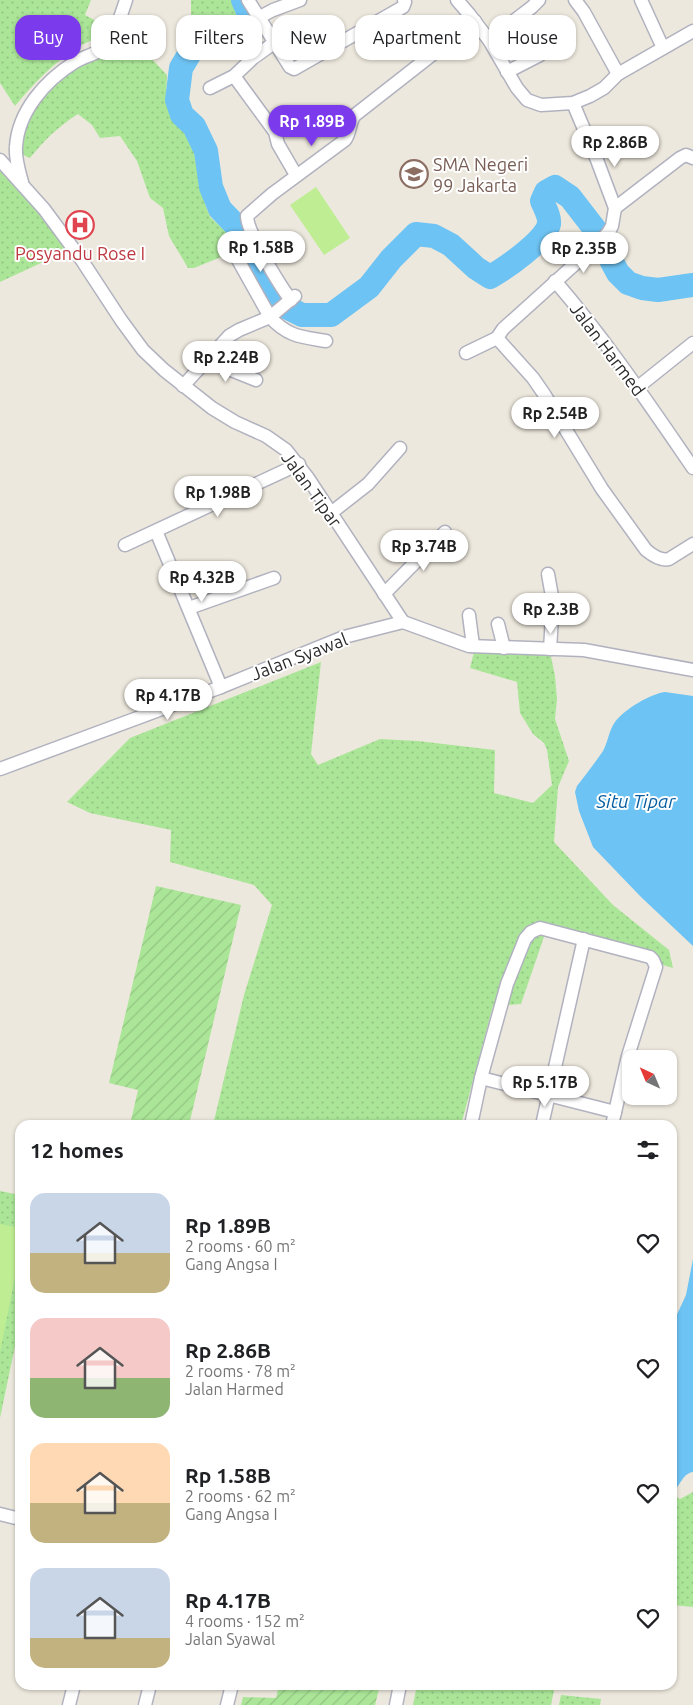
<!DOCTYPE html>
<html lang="en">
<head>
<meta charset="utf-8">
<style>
	body { margin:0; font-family:Ubuntu,sans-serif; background:#f6f6f6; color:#202124; height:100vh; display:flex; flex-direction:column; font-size:19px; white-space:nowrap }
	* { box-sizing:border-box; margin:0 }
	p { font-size:16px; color:#757577 }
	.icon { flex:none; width:28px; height:28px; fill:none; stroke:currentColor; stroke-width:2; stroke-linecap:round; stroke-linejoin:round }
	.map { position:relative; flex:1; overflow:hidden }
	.details { position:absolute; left:15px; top:1120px; width:662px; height:570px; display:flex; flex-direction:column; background:#fff; border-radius:15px; box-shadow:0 1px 4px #0004 }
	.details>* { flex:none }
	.top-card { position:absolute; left:15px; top:15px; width:664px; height:45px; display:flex; gap:10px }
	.needle { width:32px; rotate:316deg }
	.controls { position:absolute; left:622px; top:1050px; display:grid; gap:10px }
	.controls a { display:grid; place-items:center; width:55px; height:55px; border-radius:10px; background:#fff; box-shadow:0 1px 4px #0004; font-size:25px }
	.price { position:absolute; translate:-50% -42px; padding:0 11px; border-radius:18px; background:#fff; color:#222; font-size:16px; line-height:32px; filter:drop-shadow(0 1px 2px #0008) }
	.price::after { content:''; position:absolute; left:50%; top:30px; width:15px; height:11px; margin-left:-8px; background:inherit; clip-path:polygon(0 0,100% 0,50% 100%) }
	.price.selected { background:#7c3aed; color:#fff }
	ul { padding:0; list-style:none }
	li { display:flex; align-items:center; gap:15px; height:125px; padding:0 15px }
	li span { display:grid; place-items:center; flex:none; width:140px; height:100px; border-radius:15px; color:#555 }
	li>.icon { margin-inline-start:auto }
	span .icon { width:60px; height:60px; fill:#fffc; stroke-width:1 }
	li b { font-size:21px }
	h2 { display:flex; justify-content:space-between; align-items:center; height:60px; padding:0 15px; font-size:21px }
	.tag { padding:0 18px; border-radius:15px; background:#fff; box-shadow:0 1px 4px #0004; font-size:18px; line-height:45px }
	.tag.selected { background:#7c3aed; color:#fff }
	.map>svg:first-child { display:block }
</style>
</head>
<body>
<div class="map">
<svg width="693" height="1705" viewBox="0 0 693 1705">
	<defs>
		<pattern id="grass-dots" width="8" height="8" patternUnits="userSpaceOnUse" patternTransform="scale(1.25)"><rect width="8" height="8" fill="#abe698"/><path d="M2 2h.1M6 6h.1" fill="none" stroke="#93c583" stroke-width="1.8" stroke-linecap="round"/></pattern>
		<pattern id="garden-furrows" width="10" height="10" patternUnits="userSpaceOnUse" patternTransform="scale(1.25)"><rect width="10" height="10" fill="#abe698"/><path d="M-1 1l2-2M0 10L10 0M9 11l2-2" fill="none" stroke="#93c583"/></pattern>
	</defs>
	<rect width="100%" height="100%" fill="#ede8dd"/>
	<g fill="url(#grass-dots)">
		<path d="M0,0H91L85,15L109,28C102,38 90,40 80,46C54,62 34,83 15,106L0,83Z"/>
		<path d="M191,0H240C250,23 231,25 214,30C207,32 201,35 195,39L191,31Z"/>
		<path d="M104,54H131L151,58L167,75L166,96L175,124L191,134L194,141L195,159L206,207L211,218L225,231L236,251L194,268H188L169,236L163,208L150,198L137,161L120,136L100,138L92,125L78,114C58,127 45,139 30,158L21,154L19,144L33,109L56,79L91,56Z"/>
		<polygon points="0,161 71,249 0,282"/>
		<polygon points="475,648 550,652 555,676 557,699 555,719 569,761 558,787 554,842 613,905 669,950 673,968 546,931 521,1004 493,1006 461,1125 213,1125 244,995 272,905 254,885 170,862 171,830 90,813 67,802 130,738 321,662 311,754 318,765 380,739 418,741 495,750 494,793 533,803 552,785 547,750 544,743 533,734 520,713 517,682 470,668"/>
		<polygon points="0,1191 20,1195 20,1322 0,1418"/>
		<polygon points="693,1492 693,1607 673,1605 672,1495 680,1499"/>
		<polygon points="417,1685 555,1685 551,1705 413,1705"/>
		<polygon points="561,1695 601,1699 600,1705 559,1705"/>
	</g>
	<g fill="url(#garden-furrows)">
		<polygon points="156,886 241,905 189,1125 130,1125 138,1090 109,1083"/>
		<polygon points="279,1685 380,1685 375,1705 241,1705 243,1697 276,1698"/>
	</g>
	<g fill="#bfed93">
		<polygon points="316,187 350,238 324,255 290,205"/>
		<polygon points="0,1224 20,1228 20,1252 0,1352"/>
	</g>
	<g fill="#6dc3f3">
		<path d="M665,692L693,696V946L641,897L593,847L579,811L575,792L577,786C586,774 595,763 603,751C608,742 609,730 615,722C625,709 650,694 665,692Z"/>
		<path d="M693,1259V1472C683,1473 680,1486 673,1492V1323L686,1295Z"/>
	</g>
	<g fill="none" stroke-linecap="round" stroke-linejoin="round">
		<path stroke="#6dc3f3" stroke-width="24" d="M243,0L249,14L246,23L239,29L223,31L208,36L193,48L181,68L177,100L182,115L194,126L206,151L211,187L220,209L243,233L265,286L282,305L302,315H331L369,287L391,259L416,234L434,236L451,245L476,268L490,277C506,268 545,241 549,224C550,217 545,208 542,201L546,192L555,187L570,197L604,241L612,262L618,273L628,283L642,288L658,290L693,285"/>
		<defs>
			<g id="street">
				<polyline points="248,0 290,67 294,69 403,7 405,2 404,0"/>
				<polyline points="457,0 469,14 489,40 517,88 527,100 541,105 573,103 590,96 604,88 618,74 693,31"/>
				<polyline points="575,0 584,12 618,74"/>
				<polyline points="641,0 663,48"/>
				<polyline points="258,18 273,10 300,0"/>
				<polyline points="489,40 532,7 539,0"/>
				<polyline points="507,72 540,55"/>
				<polyline points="234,76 275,132 278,144 296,175"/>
				<polyline points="210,88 234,76 253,58 274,43"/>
				<path d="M573,103L597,160L615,208L612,226L608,233L595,246L503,329L497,338L533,378L544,394L602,489L646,550C652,555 661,561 669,559L693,544"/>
				<polyline points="0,160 44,209 81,259 121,320 143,350 164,370 212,408 235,422 266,436 286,450 308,478 403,622"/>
				<path d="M22,182C19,171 15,159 16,147C18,111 46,80 75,62C84,56 99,54 106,45C116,32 121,15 126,0"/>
				<polyline points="615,208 680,158 686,155 693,158"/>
				<path d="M228,242L270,317C288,337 302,337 326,341"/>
				<path d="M555,281C606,340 649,404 693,468"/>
				<path d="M291,300C280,286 247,232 247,216L272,194L345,140C351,132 349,122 355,115L475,21"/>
				<polyline points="466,353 497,338"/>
				<polyline points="206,360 256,380"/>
				<polyline points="183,386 229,336 239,330 270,317 295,296"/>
				<polyline points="638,387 693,343"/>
				<polyline points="331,513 368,484 400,448"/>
				<polyline points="156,531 221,687"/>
				<polyline points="125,545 299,464"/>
				<polyline points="548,574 553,602 550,649"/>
				<polyline points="384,594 445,532"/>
				<polyline points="189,608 274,578"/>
				<polyline points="469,615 473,646"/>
				<polyline points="403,622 469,646 584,650 693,670"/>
				<polyline points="498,624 504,648"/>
				<polyline points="0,769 221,687 344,637 403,622"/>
				<polyline points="481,1078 615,1112"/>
				<polyline points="471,1125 481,1078 507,984 525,939 531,932 540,928 650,957 653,960 656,967 628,1056 612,1125"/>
				<polyline points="542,1125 584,939"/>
				<polyline points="0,1514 20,1519"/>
				<polyline points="69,1705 74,1685"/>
				<polyline points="145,1705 150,1685"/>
				<polyline points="227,1705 232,1685"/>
				<polyline points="396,1705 400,1685"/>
			</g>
		</defs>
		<use href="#street" stroke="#b1b2bf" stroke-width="15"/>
		<use href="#street" stroke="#fff" stroke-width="12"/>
	</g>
	<defs>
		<symbol id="school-ring" viewBox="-11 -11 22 22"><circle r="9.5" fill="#fff" stroke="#8d6e63" stroke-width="1.5"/><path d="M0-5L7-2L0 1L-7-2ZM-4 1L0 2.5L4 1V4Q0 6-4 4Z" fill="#8d6e63"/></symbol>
		<symbol id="hospital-ring" viewBox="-11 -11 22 22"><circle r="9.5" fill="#fff" stroke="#e0444e" stroke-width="1.5"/><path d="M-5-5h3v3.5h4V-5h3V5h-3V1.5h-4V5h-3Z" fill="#e0444e"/></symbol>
	</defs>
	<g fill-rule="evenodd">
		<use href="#school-ring" x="398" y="158" width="32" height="32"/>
		<use href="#hospital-ring" x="64" y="209" width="32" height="32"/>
	</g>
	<g text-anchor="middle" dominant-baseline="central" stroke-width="4" stroke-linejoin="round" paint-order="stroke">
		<g font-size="18" fill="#785e54" stroke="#fff" text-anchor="start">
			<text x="433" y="164">SMA Negeri<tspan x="433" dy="21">99 Jakarta</tspan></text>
		</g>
		<g font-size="18" fill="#be3a42" stroke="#fff">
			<text x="80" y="253">Posyandu Rose I</text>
		</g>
		<g font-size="18" fill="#2b2b2b" stroke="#fff">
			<text transform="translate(608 349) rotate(53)">Jalan Harmed</text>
			<text transform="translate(312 489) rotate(54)">Jalan Tipar</text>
			<text transform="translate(299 656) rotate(-21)">Jalan Syawal</text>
		</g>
		<g font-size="19" font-style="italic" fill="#095fa2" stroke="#fff">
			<text x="636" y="801">Situ Tipar</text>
		</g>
	</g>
</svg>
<div class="controls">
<a><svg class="needle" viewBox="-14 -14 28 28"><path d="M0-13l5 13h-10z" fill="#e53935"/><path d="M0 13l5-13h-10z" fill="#757577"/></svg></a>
</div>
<b class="price selected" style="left:312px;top:147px">Rp 1.89B</b>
<b class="price" style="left:615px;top:168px">Rp 2.86B</b>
<b class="price" style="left:261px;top:273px">Rp 1.58B</b>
<b class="price" style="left:584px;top:274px">Rp 2.35B</b>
<b class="price" style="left:226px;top:383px">Rp 2.24B</b>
<b class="price" style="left:555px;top:439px">Rp 2.54B</b>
<b class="price" style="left:218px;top:518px">Rp 1.98B</b>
<b class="price" style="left:424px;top:572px">Rp 3.74B</b>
<b class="price" style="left:202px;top:603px">Rp 4.32B</b>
<b class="price" style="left:551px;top:635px">Rp 2.3B</b>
<b class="price" style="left:168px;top:721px">Rp 4.17B</b>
<b class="price" style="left:545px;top:1108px">Rp 5.17B</b>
<div class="top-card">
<a class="tag selected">Buy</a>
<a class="tag">Rent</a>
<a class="tag">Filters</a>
<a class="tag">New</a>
<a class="tag">Apartment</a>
<a class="tag">House</a>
</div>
<section class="details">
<h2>12 homes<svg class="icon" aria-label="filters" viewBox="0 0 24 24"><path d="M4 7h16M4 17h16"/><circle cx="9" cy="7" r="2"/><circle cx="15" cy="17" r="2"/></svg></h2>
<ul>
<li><span style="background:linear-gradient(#c9d6e8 60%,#c2b280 0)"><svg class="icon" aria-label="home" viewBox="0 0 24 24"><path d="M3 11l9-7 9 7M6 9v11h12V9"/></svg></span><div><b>Rp 1.89B</b><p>2 rooms · 60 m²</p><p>Gang Angsa I</p></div><svg class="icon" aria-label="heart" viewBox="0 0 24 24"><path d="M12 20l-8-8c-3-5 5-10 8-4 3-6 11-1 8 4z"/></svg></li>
<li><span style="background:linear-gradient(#f6c9c9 60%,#8fb573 0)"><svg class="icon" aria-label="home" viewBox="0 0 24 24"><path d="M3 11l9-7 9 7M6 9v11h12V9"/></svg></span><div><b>Rp 2.86B</b><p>2 rooms · 78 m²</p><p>Jalan Harmed</p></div><svg class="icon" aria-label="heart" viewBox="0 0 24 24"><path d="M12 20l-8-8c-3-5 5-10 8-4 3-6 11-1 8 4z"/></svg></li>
<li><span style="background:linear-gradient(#ffd9b3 60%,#c2b280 0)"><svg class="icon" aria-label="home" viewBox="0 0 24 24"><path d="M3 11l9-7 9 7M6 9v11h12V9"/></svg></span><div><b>Rp 1.58B</b><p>2 rooms · 62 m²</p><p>Gang Angsa I</p></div><svg class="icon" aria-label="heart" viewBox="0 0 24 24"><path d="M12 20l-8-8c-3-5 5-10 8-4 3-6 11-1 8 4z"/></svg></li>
<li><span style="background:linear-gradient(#c9d6e8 70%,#c2b280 0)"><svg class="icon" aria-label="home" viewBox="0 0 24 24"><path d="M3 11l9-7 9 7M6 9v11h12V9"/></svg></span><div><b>Rp 4.17B</b><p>4 rooms · 152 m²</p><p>Jalan Syawal</p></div><svg class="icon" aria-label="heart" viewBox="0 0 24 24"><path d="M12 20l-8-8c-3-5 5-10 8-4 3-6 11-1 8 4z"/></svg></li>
</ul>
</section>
</div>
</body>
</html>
